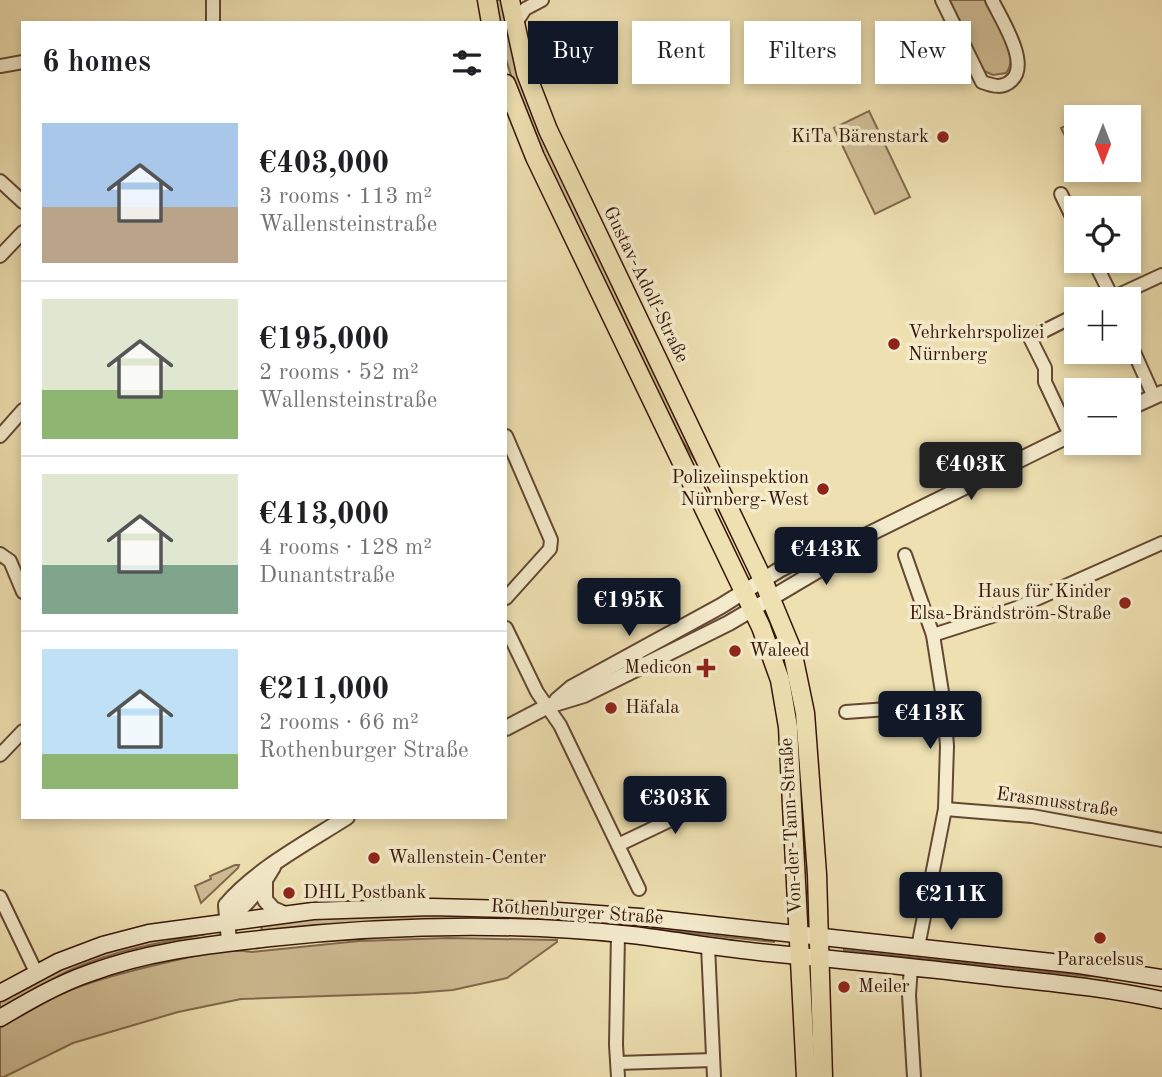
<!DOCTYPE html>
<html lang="en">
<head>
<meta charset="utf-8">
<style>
	body { margin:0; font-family:"Old Standard TT",serif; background:#f6f6f6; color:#202124; height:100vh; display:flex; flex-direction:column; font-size:26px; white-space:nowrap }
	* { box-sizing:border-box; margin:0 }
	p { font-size:23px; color:#757577 }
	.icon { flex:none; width:38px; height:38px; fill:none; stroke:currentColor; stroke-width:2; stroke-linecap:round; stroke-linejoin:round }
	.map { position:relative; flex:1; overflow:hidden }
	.sheet { position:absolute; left:21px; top:21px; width:486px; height:798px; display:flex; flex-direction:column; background:#fff; border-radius:0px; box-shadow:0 4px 10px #0003 }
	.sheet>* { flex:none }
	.top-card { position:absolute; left:528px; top:21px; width:528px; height:63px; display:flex; gap:14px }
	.needle { width:46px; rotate:180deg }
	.fabs { position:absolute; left:1064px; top:105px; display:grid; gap:14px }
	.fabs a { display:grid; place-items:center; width:77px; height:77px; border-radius:0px; background:#fff; box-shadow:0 4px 10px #0003; font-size:35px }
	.price { position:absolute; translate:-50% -60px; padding:0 16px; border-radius:7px; background:#111827; color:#fff; font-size:23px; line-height:46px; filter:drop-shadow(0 2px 4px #0008) }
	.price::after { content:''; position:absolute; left:50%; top:42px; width:21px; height:16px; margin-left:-10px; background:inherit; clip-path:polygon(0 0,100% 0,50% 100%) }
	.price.current { background:#222; color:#fff }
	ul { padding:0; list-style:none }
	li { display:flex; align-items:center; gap:21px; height:175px; padding:0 21px }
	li+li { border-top:2px solid #e0e0e0 }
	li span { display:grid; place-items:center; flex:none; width:196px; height:140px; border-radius:0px; color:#555 }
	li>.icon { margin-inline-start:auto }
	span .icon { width:84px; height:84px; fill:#fffc; stroke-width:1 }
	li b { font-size:30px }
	h2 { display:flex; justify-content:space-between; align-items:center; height:84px; padding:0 21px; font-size:30px }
	.chip { padding:0 24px; border-radius:0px; background:#fff; box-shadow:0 4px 10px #0003; font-size:24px; line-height:63px }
	.chip.current { background:#111827; color:#fff }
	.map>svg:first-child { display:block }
</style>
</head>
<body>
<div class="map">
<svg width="1162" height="1077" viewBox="0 0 1162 1077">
	<rect width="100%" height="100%" fill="#eee0b1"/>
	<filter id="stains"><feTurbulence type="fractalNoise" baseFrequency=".00286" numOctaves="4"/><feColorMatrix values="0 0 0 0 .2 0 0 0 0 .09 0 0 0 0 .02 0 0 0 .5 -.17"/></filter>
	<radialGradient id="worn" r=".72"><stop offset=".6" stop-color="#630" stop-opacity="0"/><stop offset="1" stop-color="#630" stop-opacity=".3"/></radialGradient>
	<g fill="#cfbd94" stroke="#82694e" stroke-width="2">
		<polygon points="495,0 504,0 511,43 747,559 744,561 696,462 680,437 649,377 551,172 515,89 506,59 506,23 498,23"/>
		<path d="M949,0H986C995,19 1021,55 1006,73L993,75L984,71Z"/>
		<polygon points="869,111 910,197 875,214 834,128"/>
		<polygon points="1076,121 1076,143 1070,146 1061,128"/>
		<path d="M772,627C807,716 806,813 810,908L801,782L787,686L768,629Z"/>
		<polygon points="235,865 239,865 238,868 201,903 195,886 211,879 210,876"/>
		<polygon points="378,912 545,915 774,937 774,942 604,924 555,921 262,933 261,922"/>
		<path d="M208,931L206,934C162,942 117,950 75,968C49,979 25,996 0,1011V1000L46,973L116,946Z"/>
		<path d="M448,938L557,940V942L507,978L453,990L414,993L241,999L178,1012L73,1043L4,1077H0V1028C28,1012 56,994 87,984C116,974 147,967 177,960C201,954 227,948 252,952L359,941Z"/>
		<polygon points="844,950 1087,976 1107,976 1107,983 844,954"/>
	</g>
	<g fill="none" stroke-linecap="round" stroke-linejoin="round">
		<defs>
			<g id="minor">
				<polyline points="213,0 213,23"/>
				<path d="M942,0L982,82C993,86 1003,89 1012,80C1030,63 1001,19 992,0"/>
				<polyline points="514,26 525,9 542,0"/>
				<polyline points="0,66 23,62"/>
				<polyline points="0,181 23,202"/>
				<polyline points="1061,194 1076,225"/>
				<polyline points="0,256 23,232"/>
				<polyline points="1094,261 1113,299"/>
				<polyline points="1110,299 1162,275"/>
				<polyline points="1129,341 1154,397"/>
				<polyline points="1070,435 1045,382 1045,368 1030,338 1076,315"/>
				<polyline points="0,436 23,410"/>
				<polyline points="506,436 551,540 550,549 506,598"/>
				<polyline points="0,554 10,561 23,592"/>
				<polyline points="905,555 933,635 944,705 947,746 945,809 918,947"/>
				<polyline points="506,628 537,692 560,725 639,889"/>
				<polyline points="933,635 1014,609 1162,543"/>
				<polyline points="846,712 944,705"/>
				<polyline points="0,755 23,731"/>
				<polyline points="945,809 1032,816 1162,840"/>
				<polyline points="618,845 700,806 714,796"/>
				<polyline points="0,897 36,972"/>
				<polyline points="708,946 714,1077"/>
				<polyline points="911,967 909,995 914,1077"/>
				<polyline points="618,1063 713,1060"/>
				<polyline points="618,1077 616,1045 618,934"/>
			</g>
			<g id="tertiary">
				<polyline points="1129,408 1162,393"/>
				<polyline points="557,700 571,688 721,606 779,570 819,549 852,541"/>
				<polyline points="506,728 548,706 584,695 729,623 827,565 857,540 1076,432"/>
				<polyline points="265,881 265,900 273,909 287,915"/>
				<path d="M227,921C245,906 261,888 273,867"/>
				<path d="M229,942L226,905C255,870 308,842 347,817"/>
			</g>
			<g id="secondary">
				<polyline points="0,993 58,962 103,945 149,933 313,911 432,907 544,910 640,917 1079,965 1162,978"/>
				<path d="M0,1018C29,1001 58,984 90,973C148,951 209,945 270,938C390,925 511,922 632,935C681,941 730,950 779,954C852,961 925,968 998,977C1053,983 1108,988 1162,1000"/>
			</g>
			<g id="primary">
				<polyline points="487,0 491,23"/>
				<polyline points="510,0 526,73 548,130 763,580 792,650 805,713 817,874 823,1077"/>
				<polyline points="506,84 535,157 761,627 780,680 788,727 806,1077"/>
			</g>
		</defs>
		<use href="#minor" stroke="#634832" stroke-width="16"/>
		<use href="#tertiary" stroke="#634832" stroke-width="18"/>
		<use href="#secondary" stroke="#351508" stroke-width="19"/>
		<use href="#primary" stroke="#351508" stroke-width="21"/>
		<use href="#minor" stroke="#f4ebcc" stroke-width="12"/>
		<use href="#tertiary" stroke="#f4ebcc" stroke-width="14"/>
		<use href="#secondary" stroke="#f4ebcc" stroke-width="16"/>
		<use href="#primary" stroke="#eee0b1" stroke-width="18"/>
	</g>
	<g fill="#8f2418" stroke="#f4ebcc" stroke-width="2.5">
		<circle cx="943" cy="137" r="7"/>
		<circle cx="894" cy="344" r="7"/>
		<circle cx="823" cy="489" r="7"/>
		<circle cx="1125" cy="603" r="7"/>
		<circle cx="735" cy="651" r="7"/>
		<path d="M702.5 657.5h7v7h7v7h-7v7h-7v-7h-7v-7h7z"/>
		<circle cx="611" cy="708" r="7"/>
		<circle cx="374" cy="858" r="7"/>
		<circle cx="289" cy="893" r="7"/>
		<circle cx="1100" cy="938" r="7"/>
		<circle cx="844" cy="987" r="7"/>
	</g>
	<g text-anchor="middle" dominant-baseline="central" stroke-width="7" stroke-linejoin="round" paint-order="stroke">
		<g font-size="19" fill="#351508" stroke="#f4ebcc" text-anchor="start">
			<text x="929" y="137" text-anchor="end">KiTa Bärenstark</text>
			<text x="908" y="333">Vehrkehrspolizei<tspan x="908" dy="22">Nürnberg</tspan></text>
			<text x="809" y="478" text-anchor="end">Polizeiinspektion<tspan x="809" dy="22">Nürnberg-West</tspan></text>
			<text x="1111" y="592" text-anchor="end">Haus für Kinder<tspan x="1111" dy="22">Elsa-Brändström-Straße</tspan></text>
			<text x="749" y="651">Waleed</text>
			<text x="692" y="668" text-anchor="end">Medicon</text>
			<text x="625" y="708">Häfala</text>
			<text x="388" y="858">Wallenstein-Center</text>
			<text x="303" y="893">DHL Postbank</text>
			<text x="1100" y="960" text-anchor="middle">Paracelsus</text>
			<text x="858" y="987">Meiler</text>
		</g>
		<g font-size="19" fill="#351508" stroke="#f4ebcc">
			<text transform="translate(645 285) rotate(64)">Gustav-Adolf-Straße</text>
			<text transform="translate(1057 803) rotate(8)">Erasmusstraße</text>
			<text transform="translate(792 826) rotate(-93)">Von-der-Tann-Straße</text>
			<text transform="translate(577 913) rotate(4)">Rothenburger Straße</text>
		</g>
	</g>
	<rect width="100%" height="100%" filter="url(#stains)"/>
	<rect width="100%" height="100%" fill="url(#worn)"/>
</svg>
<div class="fabs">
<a><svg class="needle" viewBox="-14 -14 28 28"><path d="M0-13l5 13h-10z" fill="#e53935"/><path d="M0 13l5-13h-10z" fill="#757577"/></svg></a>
<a><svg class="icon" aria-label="locate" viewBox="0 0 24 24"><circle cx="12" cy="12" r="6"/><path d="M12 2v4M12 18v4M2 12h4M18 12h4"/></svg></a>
<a>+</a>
<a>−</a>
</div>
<b class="price current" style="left:971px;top:502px">€403K</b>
<b class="price" style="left:826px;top:587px">€443K</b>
<b class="price" style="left:629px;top:638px">€195K</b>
<b class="price" style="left:930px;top:751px">€413K</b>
<b class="price" style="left:675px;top:836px">€303K</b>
<b class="price" style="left:951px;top:932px">€211K</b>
<div class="top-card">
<a class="chip current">Buy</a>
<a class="chip">Rent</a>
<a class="chip">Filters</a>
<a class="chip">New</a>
</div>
<section class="sheet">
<h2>6 homes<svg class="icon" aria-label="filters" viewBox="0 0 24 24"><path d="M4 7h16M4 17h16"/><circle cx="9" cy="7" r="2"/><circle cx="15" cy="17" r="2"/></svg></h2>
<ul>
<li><span style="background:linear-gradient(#a9c7e8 60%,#b9a48a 0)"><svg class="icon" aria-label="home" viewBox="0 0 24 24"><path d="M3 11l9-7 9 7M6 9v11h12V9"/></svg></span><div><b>€403,000</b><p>3 rooms · 113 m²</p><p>Wallensteinstraße</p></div></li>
<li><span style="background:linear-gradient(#dfe7d0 65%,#8fb573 0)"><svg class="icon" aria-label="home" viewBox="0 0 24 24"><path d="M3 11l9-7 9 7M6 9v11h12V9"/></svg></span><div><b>€195,000</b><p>2 rooms · 52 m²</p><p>Wallensteinstraße</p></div></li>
<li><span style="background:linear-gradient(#dfe7d0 65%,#7fa58c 0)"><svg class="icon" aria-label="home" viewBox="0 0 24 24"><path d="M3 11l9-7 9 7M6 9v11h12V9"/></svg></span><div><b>€413,000</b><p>4 rooms · 128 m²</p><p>Dunantstraße</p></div></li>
<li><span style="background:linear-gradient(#bfe0f5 75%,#8fb573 0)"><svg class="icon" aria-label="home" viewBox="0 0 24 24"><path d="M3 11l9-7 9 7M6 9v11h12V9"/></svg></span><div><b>€211,000</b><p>2 rooms · 66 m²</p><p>Rothenburger Straße</p></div></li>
</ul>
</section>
</div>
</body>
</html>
